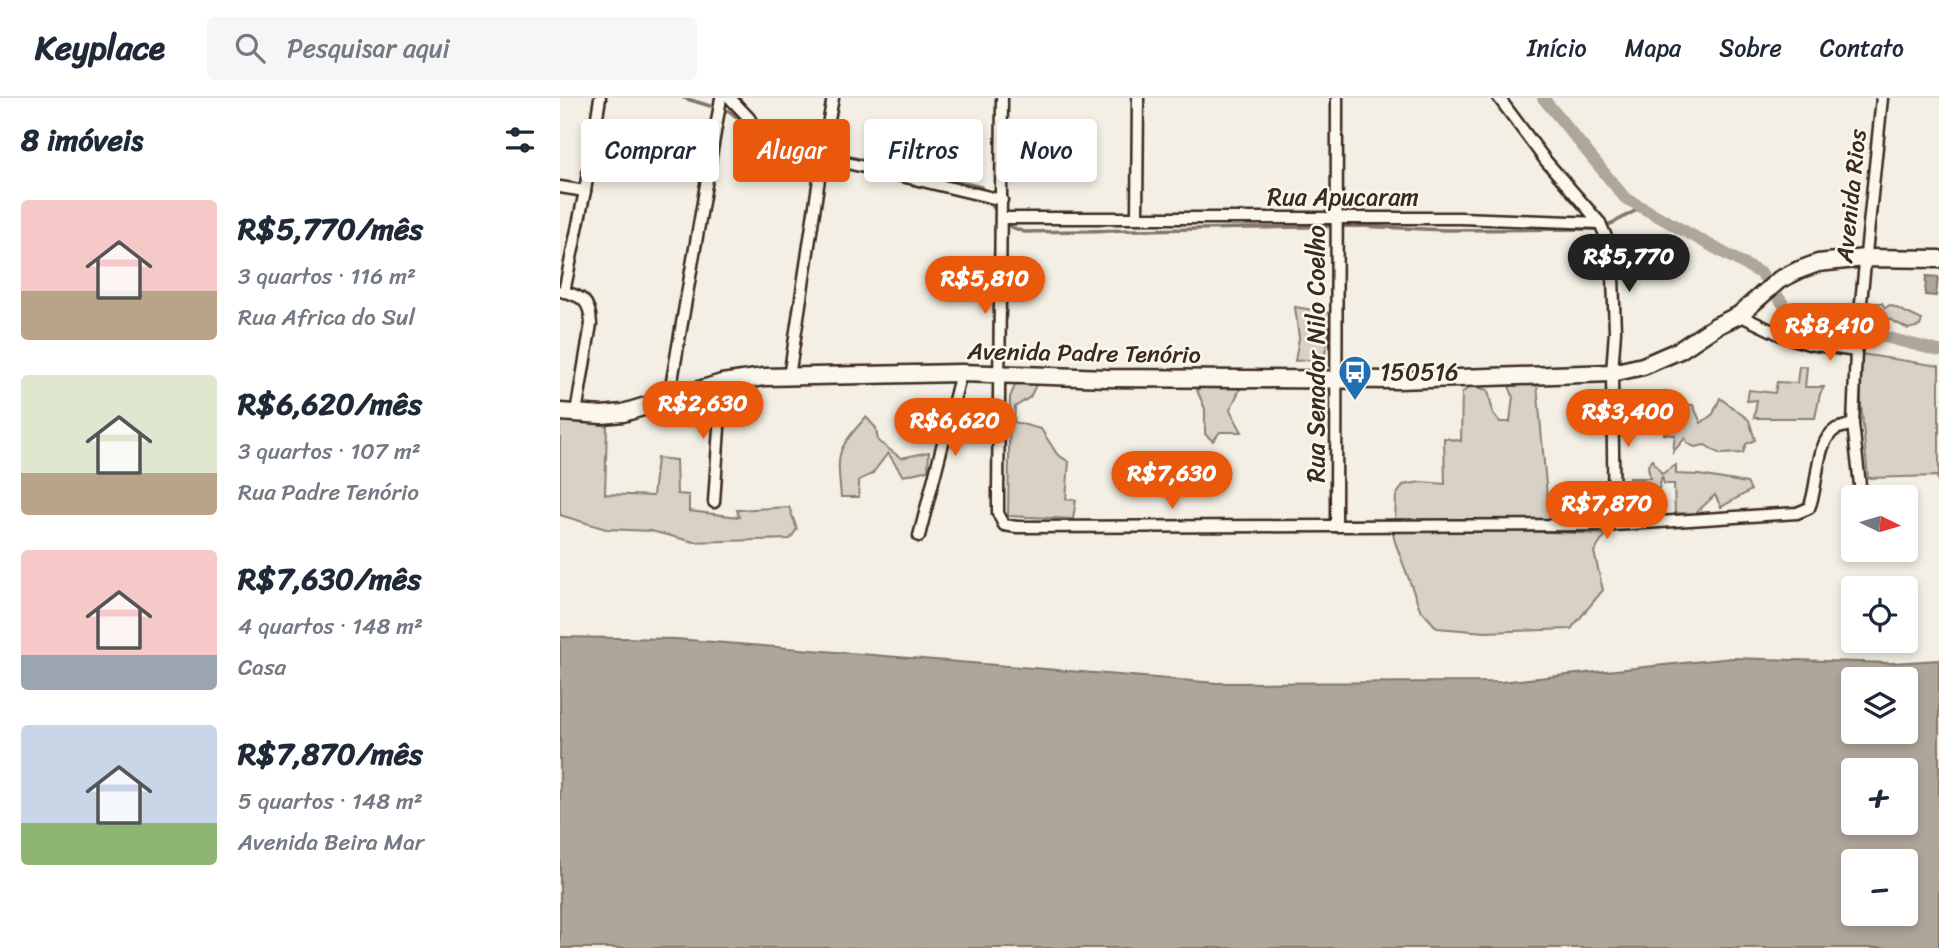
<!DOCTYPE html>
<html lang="pt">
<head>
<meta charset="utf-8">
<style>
	body { margin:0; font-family:Sriracha,sans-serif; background:#f6f6f7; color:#1f2937; height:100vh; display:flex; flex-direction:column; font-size:26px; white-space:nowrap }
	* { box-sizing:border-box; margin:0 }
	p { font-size:23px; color:#747a83 }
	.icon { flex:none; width:38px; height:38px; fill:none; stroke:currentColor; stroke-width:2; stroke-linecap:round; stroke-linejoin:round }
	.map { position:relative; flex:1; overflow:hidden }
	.side { display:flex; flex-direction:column; background:#fff; width:560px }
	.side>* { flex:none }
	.guide { position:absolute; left:21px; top:21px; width:665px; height:63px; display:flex; gap:14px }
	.needle { width:46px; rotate:95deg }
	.controls { position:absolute; left:1281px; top:387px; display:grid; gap:14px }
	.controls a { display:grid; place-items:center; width:77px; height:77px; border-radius:7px; background:#fff; box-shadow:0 4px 10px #0003; font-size:35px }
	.price { position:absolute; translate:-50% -60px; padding:0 16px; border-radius:24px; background:#ea580c; color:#fff; font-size:23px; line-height:46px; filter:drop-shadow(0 2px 4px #0008) }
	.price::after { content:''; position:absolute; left:50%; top:42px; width:21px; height:16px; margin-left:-10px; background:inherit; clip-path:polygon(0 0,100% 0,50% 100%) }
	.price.selected { background:#222; color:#fff }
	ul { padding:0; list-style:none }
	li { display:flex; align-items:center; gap:21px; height:175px; padding:0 21px }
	li span { display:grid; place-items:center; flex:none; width:196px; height:140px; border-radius:7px; color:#555 }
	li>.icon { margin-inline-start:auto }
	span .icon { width:84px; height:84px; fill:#fffc; stroke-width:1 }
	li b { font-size:30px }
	h2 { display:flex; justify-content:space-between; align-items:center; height:84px; padding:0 21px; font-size:30px }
	.pill { padding:0 24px; border-radius:7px; background:#fff; box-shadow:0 4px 10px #0003; font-size:24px; line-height:63px }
	.pill.selected { background:#ea580c; color:#fff }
	header { display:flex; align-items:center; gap:42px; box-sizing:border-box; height:98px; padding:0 35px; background:#fff; border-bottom:2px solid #e0e1e3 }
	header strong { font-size:33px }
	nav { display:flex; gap:38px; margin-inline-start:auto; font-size:24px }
	.search { width:490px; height:63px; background:#f6f6f7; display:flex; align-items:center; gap:18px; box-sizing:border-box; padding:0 24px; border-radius:7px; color:#747a83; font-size:26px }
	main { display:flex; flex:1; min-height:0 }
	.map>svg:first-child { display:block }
</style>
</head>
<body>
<header>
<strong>Keyplace</strong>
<div class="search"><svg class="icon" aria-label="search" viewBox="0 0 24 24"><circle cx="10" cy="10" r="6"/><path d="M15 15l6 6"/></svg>Pesquisar aqui</div>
<nav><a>Início</a><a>Mapa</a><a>Sobre</a><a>Contato</a></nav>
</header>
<main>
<section class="side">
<h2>8 imóveis<svg class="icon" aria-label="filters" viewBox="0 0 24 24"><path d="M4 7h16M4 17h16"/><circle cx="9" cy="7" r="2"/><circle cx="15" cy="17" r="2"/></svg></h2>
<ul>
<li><span style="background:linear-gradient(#f6c9c9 65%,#b9a48a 0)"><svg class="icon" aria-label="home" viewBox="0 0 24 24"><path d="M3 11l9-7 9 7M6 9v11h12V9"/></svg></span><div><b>R$5,770/mês</b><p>3 quartos · 116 m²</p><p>Rua Africa do Sul</p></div></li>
<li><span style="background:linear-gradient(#dfe7d0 70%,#b9a48a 0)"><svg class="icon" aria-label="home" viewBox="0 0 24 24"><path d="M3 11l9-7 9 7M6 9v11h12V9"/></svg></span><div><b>R$6,620/mês</b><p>3 quartos · 107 m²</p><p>Rua Padre Tenório</p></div></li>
<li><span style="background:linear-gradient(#f6c9c9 75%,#9aa5b1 0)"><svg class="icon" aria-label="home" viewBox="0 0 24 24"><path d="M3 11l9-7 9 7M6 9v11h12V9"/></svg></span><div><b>R$7,630/mês</b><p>4 quartos · 148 m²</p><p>Casa</p></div></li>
<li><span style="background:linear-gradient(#c9d6e8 70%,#8fb573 0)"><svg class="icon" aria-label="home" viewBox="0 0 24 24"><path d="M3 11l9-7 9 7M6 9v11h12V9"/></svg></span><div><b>R$7,870/mês</b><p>5 quartos · 148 m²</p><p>Avenida Beira Mar</p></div></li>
</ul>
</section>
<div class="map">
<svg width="1379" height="850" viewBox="0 0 1379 850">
	<rect width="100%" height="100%" fill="#f3efe4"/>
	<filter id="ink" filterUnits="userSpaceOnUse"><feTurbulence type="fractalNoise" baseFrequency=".0143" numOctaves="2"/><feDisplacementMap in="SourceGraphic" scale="14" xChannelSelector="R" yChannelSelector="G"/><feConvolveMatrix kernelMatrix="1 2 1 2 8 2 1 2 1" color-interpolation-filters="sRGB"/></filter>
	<g filter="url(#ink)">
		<g fill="#d8d1c6" stroke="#8a7e72" stroke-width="2">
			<polygon points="1314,205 1322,205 1325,210 1330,207 1362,222 1360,228 1348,231 1316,214"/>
			<polygon points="735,209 772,215 764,261 735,263 739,240"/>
			<polygon points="1301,256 1379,268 1379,389 1377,378 1308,380 1301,306"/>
			<polygon points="1239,268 1247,269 1245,289 1264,289 1260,296 1255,320 1194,320 1197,302 1187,303 1189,292 1215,295 1217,284 1237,285"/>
			<polygon points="478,283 470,299 455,309 454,324 481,331 497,356 509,364 506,401 516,402 513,421 448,418 450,299 456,285"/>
			<polygon points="977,286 987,398 1021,409 1021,421 1011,423 835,424 836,398 843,387 861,384 885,386 884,340 901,343 902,295 910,288 928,292 933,315 940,324 950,324 953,298 949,288"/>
			<polygon points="644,287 681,289 670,312 682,334 660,334 653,343 645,336 645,311 637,292"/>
			<path d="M1160,300L1189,322L1195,342L1186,346L1183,355L1160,356L1145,347L1135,349L1128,346L1125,340L1113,354L1115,337L1104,336C1105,324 1111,317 1114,306L1133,307L1141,325L1153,316Z"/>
			<polygon points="0,318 47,328 45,396 93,398 97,360 116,362 117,396 129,397 129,413 179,419 177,412 229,409 237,431 230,441 134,444 91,433 46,431 0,417"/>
			<path d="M306,319L316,330L318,343L341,360L369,354L368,372L343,378L328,355L312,376L299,382V399H281C277,354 275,354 306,319Z"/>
			<polygon points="1092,362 1102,376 1116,367 1116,376 1139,377 1187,385 1191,392 1161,409 1155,397 1135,416 1115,415 1114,386 1104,386 1102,378 1092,419 1067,418 1069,380 1090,380 1088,368"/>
			<polygon points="831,428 1046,436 1034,454 1043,492 1011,531 925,534 877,530 860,511 835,444"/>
		</g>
		<g fill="#afa69a" stroke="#817468" stroke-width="2" fill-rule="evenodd">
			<polygon points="1366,178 1378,179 1376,198 1365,197"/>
			<path d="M0,539L116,541L657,585L940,584L1172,560L1331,565L1379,562V850H0ZM1293,581H1346V634H1293ZM1293,672H1346V724H1293ZM1293,763H1346V816H1293Z"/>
		</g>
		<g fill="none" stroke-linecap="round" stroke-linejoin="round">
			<g stroke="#817468" stroke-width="3.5">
				<polyline points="124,0 150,8"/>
				<polyline points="164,12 169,13 191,31"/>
				<polyline points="268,54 421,89 424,94"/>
				<polyline points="427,101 439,117"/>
				<polyline points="444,123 449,128 464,134 800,128 885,132 1037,131 1055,124 1082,109"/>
			</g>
			<polyline stroke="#afa69a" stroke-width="12" points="983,0 1065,100 1202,176 1237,226 1306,234 1379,253"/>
			<defs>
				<g id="minor">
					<polyline points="170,0 189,20 194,29 264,48"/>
					<path d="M442,0L438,394V415L444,427L457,429L1054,427L1237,415L1249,410C1259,389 1254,345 1276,331C1281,329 1288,328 1293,326"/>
					<polyline points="939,0 986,63 1040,125 1052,153 1055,233 1052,275 1054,427"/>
					<polyline points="262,59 442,102"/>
					<polyline points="0,89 25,93"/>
					<polyline points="577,118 578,0"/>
					<polyline points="441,120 900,120 1040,125"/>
					<path d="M1,193C22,198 30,202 31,226L16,315"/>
					<polyline points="4,194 25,93 40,0"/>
					<polyline points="1179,217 1223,238 1249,246 1296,253"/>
					<polyline points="229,279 264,48 273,0"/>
					<polyline points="109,300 161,0"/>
					<polyline points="1301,396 1293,326 1296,253 1322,0"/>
					<polyline points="154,404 162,285"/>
					<polyline points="776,428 777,0"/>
					<polyline points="359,438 401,275"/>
				</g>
				<polyline id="primary" points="0,314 42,317 63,315 162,285 204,279 401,275 547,280 838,282 1052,275 1083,268 1120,252 1156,228 1179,217 1219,182 1239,172 1258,165 1305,160 1379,161"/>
			</defs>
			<use href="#minor" stroke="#3b2a1e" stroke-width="15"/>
			<use href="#primary" stroke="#3b2a1e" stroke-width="21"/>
			<use href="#minor" stroke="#fbf7ec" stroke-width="10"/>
			<use href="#primary" stroke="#fbf7ec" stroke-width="16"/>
		</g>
	</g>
	<defs>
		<symbol id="bus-pin" viewBox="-11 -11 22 30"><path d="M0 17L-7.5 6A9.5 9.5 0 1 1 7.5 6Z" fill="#1f6fb2" stroke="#fbf7ec"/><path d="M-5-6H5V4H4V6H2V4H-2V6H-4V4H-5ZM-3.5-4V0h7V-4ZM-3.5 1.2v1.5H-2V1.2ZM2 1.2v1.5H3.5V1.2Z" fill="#fff"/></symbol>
	</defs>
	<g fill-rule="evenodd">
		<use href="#bus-pin" x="776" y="255" width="38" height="52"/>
	</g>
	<g text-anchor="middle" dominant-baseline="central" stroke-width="5" stroke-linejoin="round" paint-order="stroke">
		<g font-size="24" fill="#3b2a1e" stroke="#fbf7ec">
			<text transform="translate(1291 98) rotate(-84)">Avenida Rios</text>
			<text x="783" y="99">Rua Apucaram</text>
			<text transform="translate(524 255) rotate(1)">Avenida Padre Tenório</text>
			<text transform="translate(756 256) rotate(-90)">Rua Senador Nilo Coelho</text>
		</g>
		<g font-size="24" fill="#3b2a1e" stroke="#fbf7ec" text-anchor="start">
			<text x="820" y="274">150516</text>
		</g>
	</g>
</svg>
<div class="controls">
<a><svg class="needle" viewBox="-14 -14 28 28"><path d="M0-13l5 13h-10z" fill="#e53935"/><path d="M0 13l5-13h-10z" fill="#747a83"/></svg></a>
<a><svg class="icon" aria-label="locate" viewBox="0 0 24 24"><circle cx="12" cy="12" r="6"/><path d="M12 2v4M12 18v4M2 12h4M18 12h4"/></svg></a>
<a><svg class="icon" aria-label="layers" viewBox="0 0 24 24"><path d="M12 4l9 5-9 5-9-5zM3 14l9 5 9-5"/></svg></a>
<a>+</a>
<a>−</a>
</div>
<b class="price selected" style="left:1069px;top:196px">R$5,770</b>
<b class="price" style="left:425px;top:218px">R$5,810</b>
<b class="price" style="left:1270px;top:265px">R$8,410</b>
<b class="price" style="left:143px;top:343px">R$2,630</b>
<b class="price" style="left:1068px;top:351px">R$3,400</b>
<b class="price" style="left:395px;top:360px">R$6,620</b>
<b class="price" style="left:612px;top:413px">R$7,630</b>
<b class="price" style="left:1047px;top:443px">R$7,870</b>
<div class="guide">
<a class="pill">Comprar</a>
<a class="pill selected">Alugar</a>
<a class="pill">Filtros</a>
<a class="pill">Novo</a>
</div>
</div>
</main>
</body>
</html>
